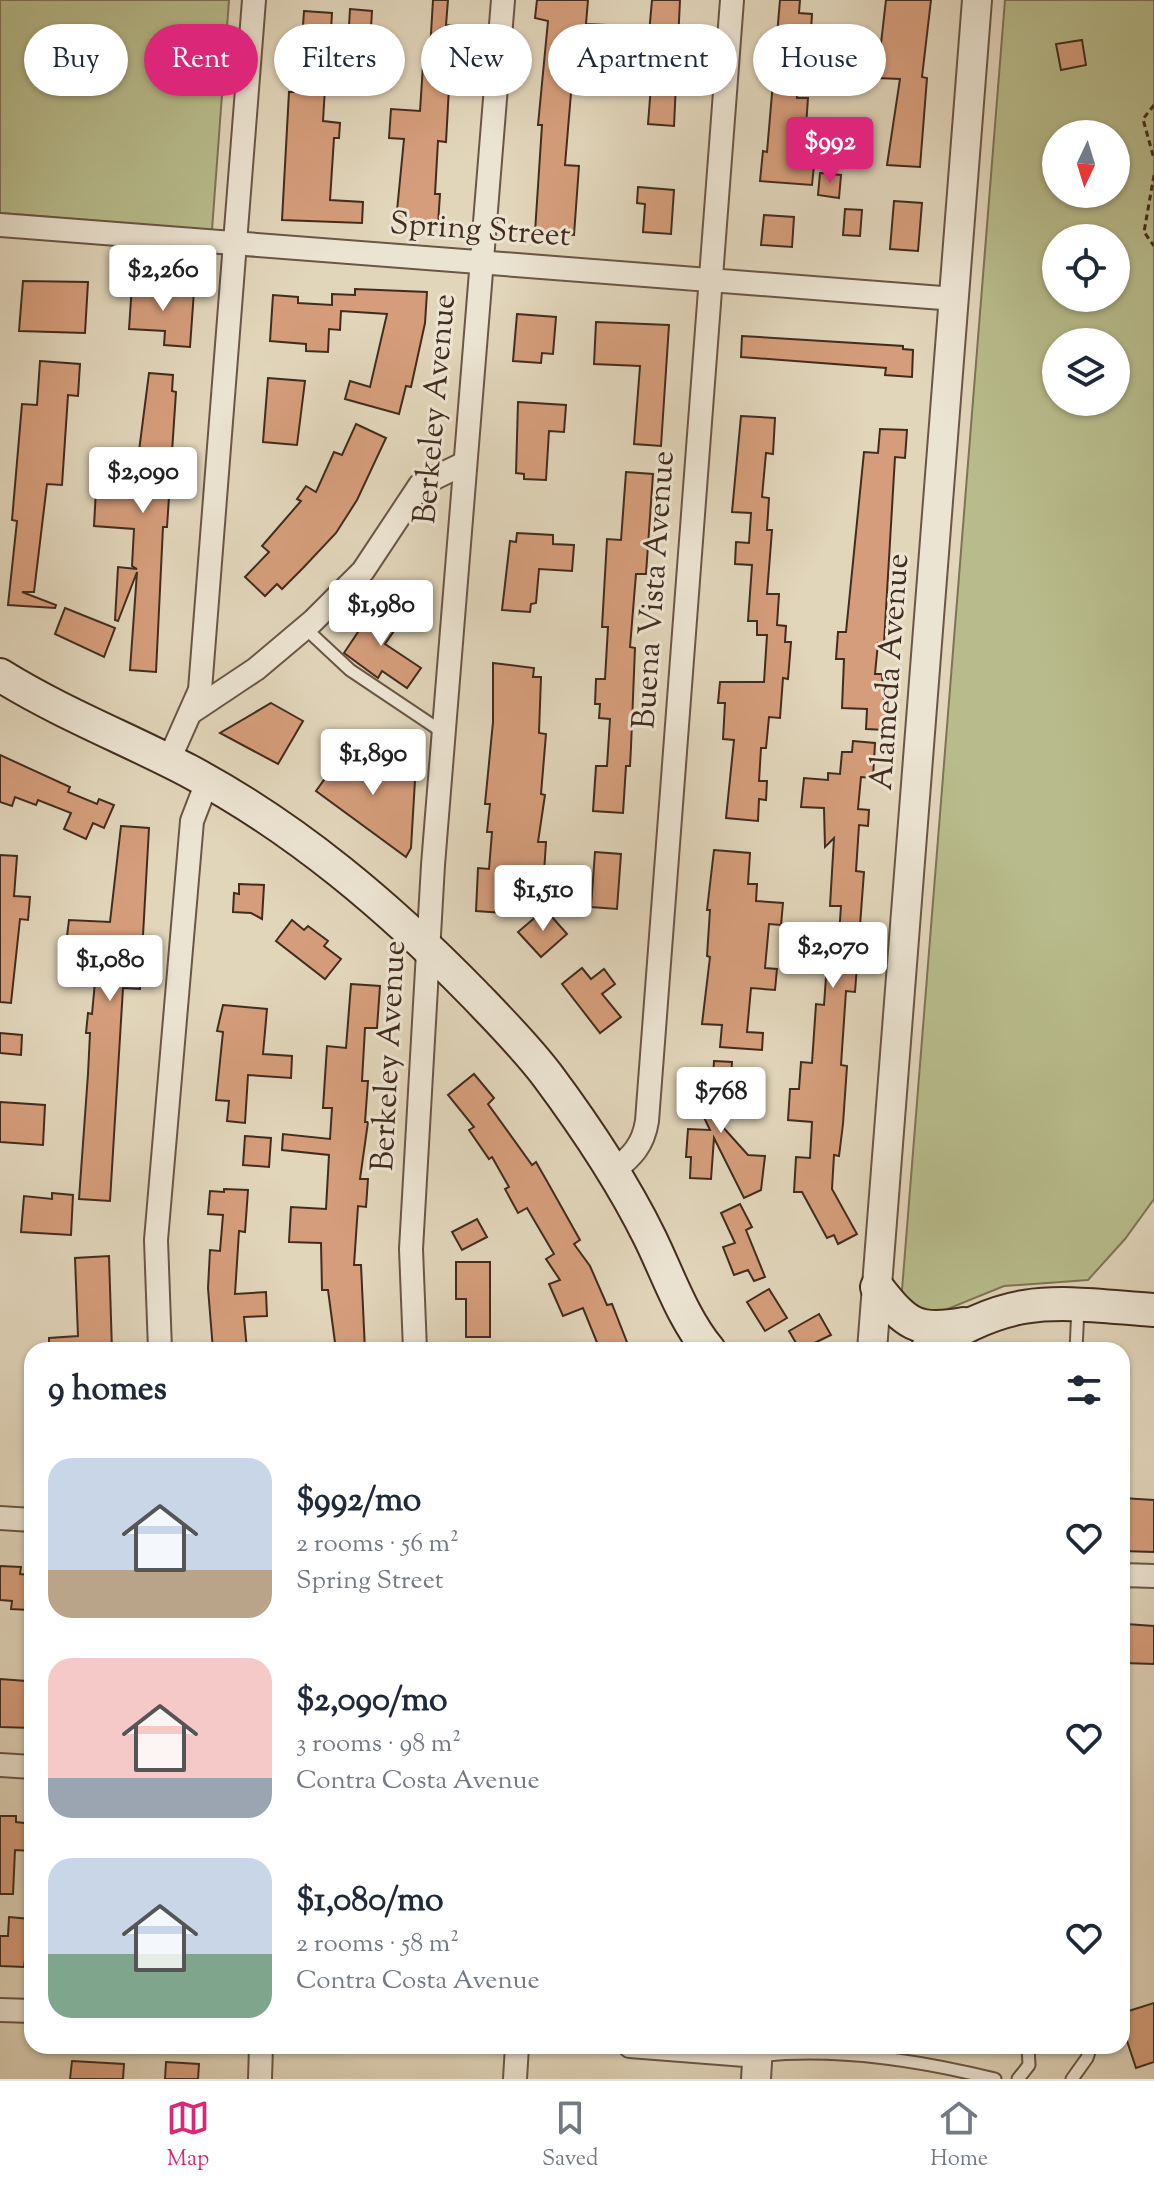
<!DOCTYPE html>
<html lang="en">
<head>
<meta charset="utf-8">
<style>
	body { margin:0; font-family:"Sorts Mill Goudy",serif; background:#f6f6f7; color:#1f2937; height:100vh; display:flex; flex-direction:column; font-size:30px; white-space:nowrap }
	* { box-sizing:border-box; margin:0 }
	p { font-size:26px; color:#747a83 }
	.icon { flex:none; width:44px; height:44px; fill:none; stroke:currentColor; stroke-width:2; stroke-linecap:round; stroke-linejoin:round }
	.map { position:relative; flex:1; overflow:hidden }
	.drawer { position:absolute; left:24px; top:1342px; width:1106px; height:712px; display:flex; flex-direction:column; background:#fff; border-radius:24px; box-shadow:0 2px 6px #0004 }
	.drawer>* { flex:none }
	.banner { position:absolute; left:24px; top:24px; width:1106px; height:72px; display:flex; gap:16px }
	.needle { width:52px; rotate:184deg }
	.fabs { position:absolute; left:1042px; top:120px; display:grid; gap:16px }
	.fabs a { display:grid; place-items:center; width:88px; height:88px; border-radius:50%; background:#fff; box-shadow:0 2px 6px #0004; font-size:40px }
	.price { position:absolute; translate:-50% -68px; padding:0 18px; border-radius:8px; background:#fff; color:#222; font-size:26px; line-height:52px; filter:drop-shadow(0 2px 4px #0008) }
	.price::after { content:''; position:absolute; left:50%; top:48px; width:24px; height:18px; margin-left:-12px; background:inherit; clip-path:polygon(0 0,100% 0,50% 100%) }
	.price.active { background:#db2777; color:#fff }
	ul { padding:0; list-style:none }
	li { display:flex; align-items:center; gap:24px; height:200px; padding:0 24px }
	li span { display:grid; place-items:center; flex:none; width:224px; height:160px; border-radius:24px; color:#555 }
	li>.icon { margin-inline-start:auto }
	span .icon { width:96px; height:96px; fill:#fffc; stroke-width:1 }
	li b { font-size:34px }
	h2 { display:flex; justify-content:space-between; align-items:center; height:96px; padding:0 24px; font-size:34px }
	.chip { padding:0 28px; border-radius:36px; background:#fff; box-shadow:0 2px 6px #0004; font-size:28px; line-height:72px }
	.chip.active { background:#db2777; color:#fff }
	.tab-bar { display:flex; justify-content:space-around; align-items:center; height:112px; border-top:2px solid #e0e1e3; background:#fff; font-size:22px; color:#747a83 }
	.tab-bar a { display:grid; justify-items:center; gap:4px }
	.tab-bar .active { color:#db2777 }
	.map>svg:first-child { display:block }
</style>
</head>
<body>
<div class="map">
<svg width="1154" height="2079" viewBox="0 0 1154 2079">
	<rect width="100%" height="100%" fill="#e1d5ba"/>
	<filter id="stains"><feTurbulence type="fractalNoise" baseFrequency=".0025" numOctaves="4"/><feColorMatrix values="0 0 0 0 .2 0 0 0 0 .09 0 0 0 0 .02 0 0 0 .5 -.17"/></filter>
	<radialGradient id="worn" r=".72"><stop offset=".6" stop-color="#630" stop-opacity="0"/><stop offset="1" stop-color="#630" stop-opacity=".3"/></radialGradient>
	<g fill="#b8bc8c" stroke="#7e7455" stroke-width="2" fill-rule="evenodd">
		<polygon points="0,0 229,0 212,230 0,213"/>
		<path d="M1005,0H1154V1199L1125,1239L1088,1280L1004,1286L933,1315L903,1302L902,1290ZM1056,134H1116V194H1056ZM1056,238H1116V298H1056ZM1056,342H1116V402H1056Z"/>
	</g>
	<g fill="#d59d7b" stroke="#432c1e" stroke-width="2">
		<polygon points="433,0 448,0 446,25 456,26 451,51 446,142 438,141 435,194 440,194 438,224 396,221 404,139 389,138 391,109 420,111 424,50 430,50"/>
		<polygon points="537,0 588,0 586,24 606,25 603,47 575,45 565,165 579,166 574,235 535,232 542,125 538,125 548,21 535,18"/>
		<polygon points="652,0 680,0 674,126 648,124 653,60 635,58 637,33 649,34"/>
		<polygon points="780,0 800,0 799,13 812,14 810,48 801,47 797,98 808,98 804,155 815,156 812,185 760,181 763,151 767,152"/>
		<polygon points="886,0 931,0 922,77 927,78 920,167 887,165 900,79 877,78"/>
		<polygon points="350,9 372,11 371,28 349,26"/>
		<polygon points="304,11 332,13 329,63 339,64 338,89 325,88 323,121 340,123 339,138 334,138 330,200 363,202 362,223 282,220 289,92 294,92 297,54 301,55"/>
		<polygon points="1082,40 1086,65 1061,70 1056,44"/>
		<polygon points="820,173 841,175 839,198 818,195"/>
		<polygon points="638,187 674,190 671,234 643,232 645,204 637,203"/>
		<polygon points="894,201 922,203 918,251 890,249"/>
		<polygon points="845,209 862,210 860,236 843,235"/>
		<polygon points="764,215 794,217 792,247 761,245"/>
		<polygon points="23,281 88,282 85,333 19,331"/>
		<polygon points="132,285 194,291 190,347 164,345 165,331 129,329"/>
		<polygon points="355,289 427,292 425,323 411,387 406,386 399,414 345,399 350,381 370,387 387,314 341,311 340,330 329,329 328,352 306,351 306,344 270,341 273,295 298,297 298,303 332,305 332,294 355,295"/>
		<polygon points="517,314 556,317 553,354 542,353 541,363 513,361"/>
		<polygon points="596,322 669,325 661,446 634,444 640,366 594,364"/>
		<polygon points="742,336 903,346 903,349 913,350 912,377 885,375 886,368 741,357"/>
		<polygon points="40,361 80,364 78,396 68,395 62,485 47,484 34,592 22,592 56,605 55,608 8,605 17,521 12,520 22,404 37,405"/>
		<polygon points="149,373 173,375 172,391 176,392 167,527 163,527 156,672 130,670 137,572 118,621 115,620 118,567 137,569 132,566 134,529 94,526 97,471 118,473 120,449 139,451"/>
		<polygon points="268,378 305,381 297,445 263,442"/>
		<polygon points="518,402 566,405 564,432 549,431 546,480 524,479 524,474 516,473"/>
		<polygon points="741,416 775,418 773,454 766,453 762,497 769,498 767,530 772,530 767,594 779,594 777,625 786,626 785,642 791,642 788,679 783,678 780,718 769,717 766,748 761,748 759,781 767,781 766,800 759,799 758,821 726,818 734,740 723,739 725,703 718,703 720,682 764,682 767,635 757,635 757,621 748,621 752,565 735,564 736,542 749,543 751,513 732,512"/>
		<polygon points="356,424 386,438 357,500 336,533 303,568 282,589 277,584 265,596 245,577 269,552 262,546 301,501 297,499 306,486 316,492 334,452 342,455"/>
		<polygon points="880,429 907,430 905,458 895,457 884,643 878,643 875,674 882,674 886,730 866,729 867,709 842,708 844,659 836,659 838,632 846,632 864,452 878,453"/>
		<polygon points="626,472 653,474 646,574 636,574 630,647 635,648 631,747 630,766 626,766 623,813 593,811 596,766 607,766 610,719 599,718 600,704 595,704 596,679 605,679 608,627 602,627 607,539 621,540"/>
		<polygon points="517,533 553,535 553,544 574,545 572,571 539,569 536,603 531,604 530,612 502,610 510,541 516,542"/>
		<polygon points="378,602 403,618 385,644 421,668 407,688 382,671 378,678 344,653"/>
		<polygon points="65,608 115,628 104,657 55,634"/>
		<polygon points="493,663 534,668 533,677 541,677 539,733 546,734 541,794 545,795 538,842 546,842 544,873 507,872 504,913 476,911 478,868 489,869 492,832 487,832 490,804 485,804 493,722"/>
		<polygon points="271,703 303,721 278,764 220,733"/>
		<polygon points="853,741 875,743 873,778 861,777 858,809 869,810 868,826 859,825 856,871 864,872 855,992 846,991 841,1065 847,1066 843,1124 839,1156 834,1155 832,1189 857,1234 838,1244 834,1235 827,1238 802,1192 794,1192 796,1157 810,1158 812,1122 788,1120 790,1089 799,1089 801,1062 812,1063 816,1004 824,1005 828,949 804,948 805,933 839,935 841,906 830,906 834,838 825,847 824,808 801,807 804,778 828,780 828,773 840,774 842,752 852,752"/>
		<polygon points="349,745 385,772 392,763 415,780 411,848 406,857 316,791"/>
		<polygon points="0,755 70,787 68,792 97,804 99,799 114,805 104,828 93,823 86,839 64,829 71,813 38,800 36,805 15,797 12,806 0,802"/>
		<polygon points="121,826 149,828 140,989 123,988 110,1201 79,1199 88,1074 90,1033 86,1033 88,1013 92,1014 96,971 85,970 87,955 65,952 69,920 110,922"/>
		<polygon points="714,850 750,853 748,884 757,884 756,901 783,903 781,925 769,924 765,968 777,969 775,990 751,988 747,1032 763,1033 762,1050 720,1047 722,1025 702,1024 710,957 707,956 710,910 707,910"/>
		<polygon points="595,852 621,854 617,909 591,907"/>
		<polygon points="0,855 17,856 14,896 30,897 28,920 20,919 11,1003 0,1002"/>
		<polygon points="239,884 264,885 262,919 251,913 233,912 234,893 239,894"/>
		<polygon points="545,909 567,934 541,957 518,932"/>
		<polygon points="292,920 304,930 308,926 328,941 324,946 341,959 325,979 276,941"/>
		<polygon points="582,968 591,979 604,969 615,984 602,994 621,1017 600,1033 562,984"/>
		<polygon points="351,984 380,986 377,1028 365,1028 362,1081 368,1081 365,1122 368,1122 360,1179 368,1179 366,1207 358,1206 354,1265 361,1265 365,1350 336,1350 328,1290 322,1290 321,1243 289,1242 291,1207 326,1209 329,1155 282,1150 283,1134 330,1139 332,1108 323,1108 327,1046 346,1048"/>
		<polygon points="223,1005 267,1009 263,1054 292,1056 291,1078 248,1075 245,1123 227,1121 229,1101 216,1100 223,1032 217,1031"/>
		<polygon points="0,1033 22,1035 21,1055 0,1053"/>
		<polygon points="714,1061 732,1062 728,1117 712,1115 748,1155 765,1156 761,1190 744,1198 714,1138 711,1179 690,1178 691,1157 686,1157 688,1129 710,1130 700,1109 704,1107 705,1096 693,1095 694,1075 713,1077"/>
		<polygon points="474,1074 494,1098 488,1104 532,1165 536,1162 548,1183 580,1240 574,1244 590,1266 607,1305 612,1304 630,1350 600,1350 583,1308 563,1316 549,1284 560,1280 546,1259 554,1254 527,1208 518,1213 505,1189 509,1187 492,1157 489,1159 469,1130 474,1127 448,1095"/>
		<polygon points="0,1102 45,1105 43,1145 0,1142"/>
		<polygon points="245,1136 271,1138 269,1167 243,1165"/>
		<polygon points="224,1189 248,1190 245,1232 239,1231 235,1294 266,1292 267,1316 244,1317 247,1350 213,1350 208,1288 210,1250 220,1251 223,1215 208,1214 210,1191 224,1192"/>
		<polygon points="52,1193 73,1195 71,1235 21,1232 24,1196 52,1199"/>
		<polygon points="740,1204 752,1227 746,1230 765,1277 754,1281 748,1270 734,1275 723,1247 735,1243 721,1213"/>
		<polygon points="477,1219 487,1237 462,1250 452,1232"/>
		<polygon points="109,1256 112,1350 49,1350 49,1338 78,1336 75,1258"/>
		<polygon points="456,1262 490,1262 490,1337 466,1337 466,1299 456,1299"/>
		<polygon points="769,1289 787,1318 765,1331 747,1302"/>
		<polygon points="819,1314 831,1335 800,1350 789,1331"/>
		<polygon points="1122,1498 1154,1500 1154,1552 1122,1551"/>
		<polygon points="0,1566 21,1567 20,1574 31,1575 29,1610 11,1609 12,1601 0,1600"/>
		<polygon points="1126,1624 1154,1626 1154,1664 1124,1663"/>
		<polygon points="0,1679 26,1681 25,1691 32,1691 32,1728 0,1727"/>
		<polygon points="0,1816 16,1816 16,1822 32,1824 32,1851 15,1850 13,1894 0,1894"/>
		<polygon points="9,1917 30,1919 24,1967 0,1966 0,1936 8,1936"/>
		<polygon points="1154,2003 1154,2062 1136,2068 1122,2026 1122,2013"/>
		<polygon points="72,2061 124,2064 123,2079 70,2079"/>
		<polygon points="166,2062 199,2064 198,2079 165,2079"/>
	</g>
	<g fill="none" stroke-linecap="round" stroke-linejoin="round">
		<defs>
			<g id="service">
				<polyline points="305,628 350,670 444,733"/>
				<polyline points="1076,1350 1078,1307"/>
				<path d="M758,2056C834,2047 922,2061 995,2079"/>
				<polyline points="1018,2079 1029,2065 1028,2046"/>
				<polyline points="1072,2079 1087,2058 1091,2046"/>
			</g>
			<g id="minor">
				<polyline points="0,225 955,299"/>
				<polyline points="193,711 256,669 313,621 363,571 420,485 463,464"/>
				<polyline points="168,762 200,690 254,0"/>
				<path d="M613,1172C632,1156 643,1146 647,1121L732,0"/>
				<polyline points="160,1350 156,1240 192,821 207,782"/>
				<polyline points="415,1350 411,1249 433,865 503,0"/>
				<polyline points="0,1518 32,1520"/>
				<polyline points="1122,1575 1154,1576"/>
				<polyline points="0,1765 32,1767"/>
				<polyline points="0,2010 32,2011"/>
				<polyline points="630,2046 758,2056"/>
				<polyline points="260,2079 261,2046"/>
				<polyline points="515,2079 517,2046"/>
			</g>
			<g id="tertiary">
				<polyline points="872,1350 977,0"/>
				<polyline points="756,2079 758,2046"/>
			</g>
			<g id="secondary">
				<path d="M0,675C61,713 126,738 189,771C296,828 389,907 474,994C499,1020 525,1046 547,1075C585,1126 622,1181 650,1238C669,1277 682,1317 709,1350"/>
				<path d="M877,1287C906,1324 916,1333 964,1324"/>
				<path d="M927,1350C1012,1291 1058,1303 1154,1310"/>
			</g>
		</defs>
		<use href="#service" stroke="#6a5645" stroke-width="15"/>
		<use href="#minor" stroke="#6a5645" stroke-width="26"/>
		<use href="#tertiary" stroke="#6a5645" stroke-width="32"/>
		<use href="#secondary" stroke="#432c1e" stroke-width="36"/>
		<g stroke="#432c1e" stroke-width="3" stroke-dasharray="6 4" stroke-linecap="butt">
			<polyline points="1154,105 1143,119 1154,159"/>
			<polyline points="1154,175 1144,232 1154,246"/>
		</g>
		<use href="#service" stroke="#ece4d2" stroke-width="11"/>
		<use href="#minor" stroke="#ece4d2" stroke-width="22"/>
		<use href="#tertiary" stroke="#ece4d2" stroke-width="28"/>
		<use href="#secondary" stroke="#ece4d2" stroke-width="32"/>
	</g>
	<g text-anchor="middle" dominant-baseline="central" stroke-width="6" stroke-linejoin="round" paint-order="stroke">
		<g font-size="32" fill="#432c1e" stroke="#ece4d2">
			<text transform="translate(480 231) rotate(4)">Spring Street</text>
			<text transform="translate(436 409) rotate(-85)">Berkeley Avenue</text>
			<text transform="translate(655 590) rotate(-86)">Buena Vista Avenue</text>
			<text transform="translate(891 672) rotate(-86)">Alameda Avenue</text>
			<text transform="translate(390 1056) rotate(-87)">Berkeley Avenue</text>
		</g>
	</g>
	<rect width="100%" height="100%" filter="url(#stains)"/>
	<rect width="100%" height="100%" fill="url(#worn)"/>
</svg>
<div class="fabs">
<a><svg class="needle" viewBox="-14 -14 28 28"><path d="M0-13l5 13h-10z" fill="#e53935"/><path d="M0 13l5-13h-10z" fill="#747a83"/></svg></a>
<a><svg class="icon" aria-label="locate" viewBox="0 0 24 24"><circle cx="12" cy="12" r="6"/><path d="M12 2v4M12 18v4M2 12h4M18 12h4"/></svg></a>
<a><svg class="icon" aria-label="layers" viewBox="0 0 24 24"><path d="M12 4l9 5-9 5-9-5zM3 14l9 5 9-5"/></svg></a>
</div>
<b class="price active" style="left:830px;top:185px">$992</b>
<b class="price" style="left:163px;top:313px">$2,260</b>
<b class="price" style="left:143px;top:515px">$2,090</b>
<b class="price" style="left:381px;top:648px">$1,980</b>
<b class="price" style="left:373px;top:797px">$1,890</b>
<b class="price" style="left:543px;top:933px">$1,510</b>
<b class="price" style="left:833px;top:990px">$2,070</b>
<b class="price" style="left:110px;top:1003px">$1,080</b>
<b class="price" style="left:721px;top:1135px">$768</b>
<div class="banner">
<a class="chip">Buy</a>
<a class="chip active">Rent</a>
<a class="chip">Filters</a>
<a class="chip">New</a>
<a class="chip">Apartment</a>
<a class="chip">House</a>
</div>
<section class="drawer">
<h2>9 homes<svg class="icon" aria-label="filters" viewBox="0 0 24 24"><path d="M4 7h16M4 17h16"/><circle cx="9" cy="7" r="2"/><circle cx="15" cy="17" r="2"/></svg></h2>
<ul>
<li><span style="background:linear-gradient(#c9d6e8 70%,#b9a48a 0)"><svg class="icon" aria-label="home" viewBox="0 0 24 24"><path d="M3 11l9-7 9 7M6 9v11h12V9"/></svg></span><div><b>$992/mo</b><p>2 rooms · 56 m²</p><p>Spring Street</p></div><svg class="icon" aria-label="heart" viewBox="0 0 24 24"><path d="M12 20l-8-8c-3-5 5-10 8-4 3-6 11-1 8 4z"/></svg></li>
<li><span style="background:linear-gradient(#f6c9c9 75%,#9aa5b1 0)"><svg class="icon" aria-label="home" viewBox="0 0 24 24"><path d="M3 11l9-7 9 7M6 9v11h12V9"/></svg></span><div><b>$2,090/mo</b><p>3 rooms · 98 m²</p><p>Contra Costa Avenue</p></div><svg class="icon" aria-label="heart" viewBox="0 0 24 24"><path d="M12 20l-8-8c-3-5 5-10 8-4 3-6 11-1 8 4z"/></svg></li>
<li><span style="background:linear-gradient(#c9d6e8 60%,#7fa58c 0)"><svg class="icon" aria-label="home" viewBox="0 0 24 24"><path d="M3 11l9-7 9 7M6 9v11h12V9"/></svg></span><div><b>$1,080/mo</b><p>2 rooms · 58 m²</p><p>Contra Costa Avenue</p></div><svg class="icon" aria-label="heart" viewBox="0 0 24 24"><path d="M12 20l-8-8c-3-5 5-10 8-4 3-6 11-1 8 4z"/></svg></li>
</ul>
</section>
</div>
<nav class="tab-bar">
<a class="active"><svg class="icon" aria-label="map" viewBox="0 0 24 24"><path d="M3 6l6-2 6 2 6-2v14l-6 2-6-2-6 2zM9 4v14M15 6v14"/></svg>Map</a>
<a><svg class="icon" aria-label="saved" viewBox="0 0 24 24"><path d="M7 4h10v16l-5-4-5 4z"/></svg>Saved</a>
<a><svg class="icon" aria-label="home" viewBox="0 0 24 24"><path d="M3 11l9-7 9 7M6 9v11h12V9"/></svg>Home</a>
</nav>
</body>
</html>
